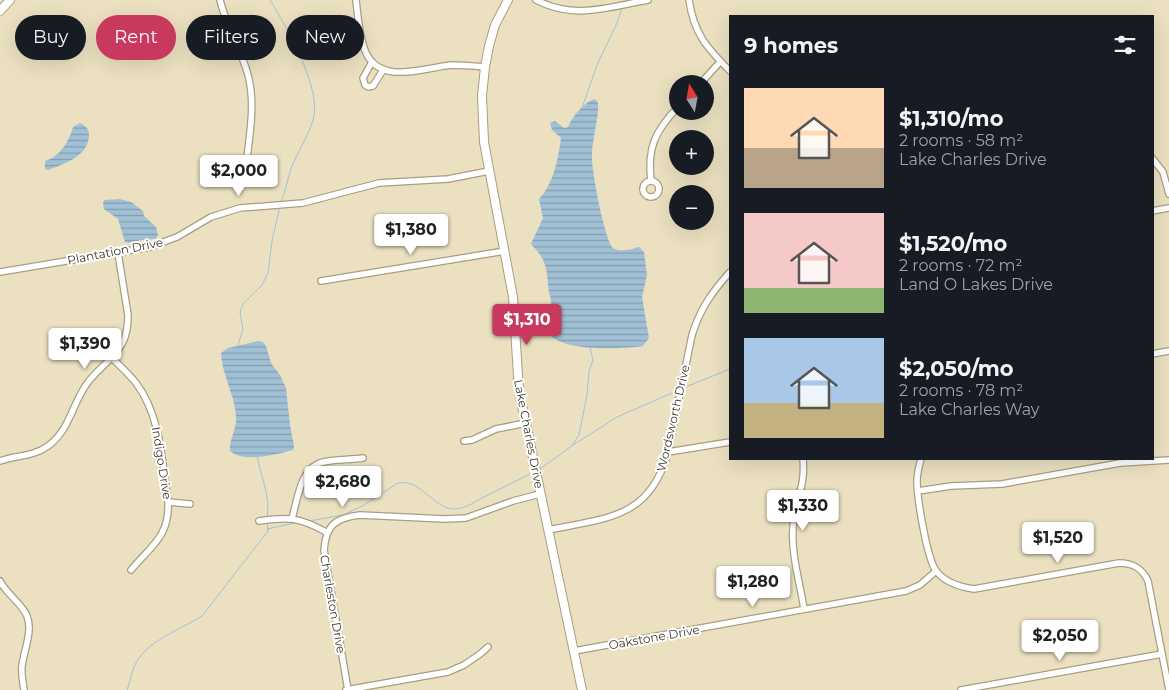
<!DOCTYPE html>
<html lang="en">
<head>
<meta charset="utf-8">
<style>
	body { margin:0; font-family:Montserrat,sans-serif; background:#242831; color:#f1f3f6; height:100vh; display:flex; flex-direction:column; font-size:19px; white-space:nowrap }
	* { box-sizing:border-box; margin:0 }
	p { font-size:16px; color:#9ea1a6 }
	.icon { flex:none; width:28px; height:28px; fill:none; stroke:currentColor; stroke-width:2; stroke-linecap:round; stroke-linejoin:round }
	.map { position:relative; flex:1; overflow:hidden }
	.sheet { position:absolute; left:729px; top:15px; width:425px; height:445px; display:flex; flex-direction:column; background:#171b24; border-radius:0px; box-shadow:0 5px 20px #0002 }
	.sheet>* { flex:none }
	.hud { position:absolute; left:15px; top:15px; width:475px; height:45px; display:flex; gap:10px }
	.needle { width:32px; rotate:349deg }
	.tools { position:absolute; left:669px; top:75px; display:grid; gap:10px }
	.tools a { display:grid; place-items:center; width:45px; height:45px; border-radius:50%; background:#171b24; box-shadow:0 5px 20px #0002; font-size:25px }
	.price { position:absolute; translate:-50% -42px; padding:0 11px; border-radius:5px; background:#fff; color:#222; font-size:16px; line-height:32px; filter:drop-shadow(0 1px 2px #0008) }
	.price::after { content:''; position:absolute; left:50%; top:30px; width:15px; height:11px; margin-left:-8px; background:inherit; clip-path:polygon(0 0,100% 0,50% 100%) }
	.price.on { background:#c8395d; color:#fff }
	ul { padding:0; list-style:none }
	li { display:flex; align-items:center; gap:15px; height:125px; padding:0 15px }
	li span { display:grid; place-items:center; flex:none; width:140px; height:100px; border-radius:0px; color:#555 }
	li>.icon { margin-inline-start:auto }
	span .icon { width:60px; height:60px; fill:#fffc; stroke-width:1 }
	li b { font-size:21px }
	h2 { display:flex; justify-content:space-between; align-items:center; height:60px; padding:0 15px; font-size:21px }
	.chip { padding:0 18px; border-radius:22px; background:#171b24; box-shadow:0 5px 20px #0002; font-size:18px; line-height:45px }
	.chip.on { background:#c8395d; color:#fff }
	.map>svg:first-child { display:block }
</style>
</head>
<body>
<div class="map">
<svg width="1169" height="690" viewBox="0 0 1169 690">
	<defs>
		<pattern id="water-rules" width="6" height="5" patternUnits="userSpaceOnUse" patternTransform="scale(1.25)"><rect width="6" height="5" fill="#a1c0d6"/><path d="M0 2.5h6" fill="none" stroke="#849dae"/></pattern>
	</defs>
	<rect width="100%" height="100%" fill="#ebe1c1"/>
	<g fill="url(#water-rules)">
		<path d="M595,99L598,103V110C597,125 592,141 592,156C591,169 605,241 613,248C619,253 632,249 639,247L644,252L647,275L642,297L649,338L643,346C623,349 554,353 546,329C544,322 551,314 551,307C552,302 550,296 549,292C546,268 548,262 531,244L543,218L539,199C554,183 558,159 561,138L552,130L550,123L555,121L564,128L568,127C573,116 584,102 595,99Z"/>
		<path d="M80,123C86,126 89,129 89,135C89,156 64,164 48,170L45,169V161C61,156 69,141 73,127Z"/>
		<polygon points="120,199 131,202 143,211 144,216 156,227 158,235 156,239 141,240 129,243 125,242 118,219 104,209 103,203 104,200"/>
		<path d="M258,341L263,342L266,346L271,363L280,375L286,388L290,425L294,446L293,450L289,451C273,455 244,463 230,451C229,439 237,429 236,417C235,395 222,375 221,353L228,348Z"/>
	</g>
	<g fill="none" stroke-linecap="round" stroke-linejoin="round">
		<g stroke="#a1c0d6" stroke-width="1">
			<path d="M270,0C286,26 323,90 313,120C308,137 297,152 291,169C287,180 286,191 281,202"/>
			<polyline points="582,108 597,65 617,23 622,8"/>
			<polyline points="238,345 243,329 240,312 243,304 262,285 268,273 272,241 280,206"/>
			<polyline points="683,388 730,369"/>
			<polyline points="573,444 579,435 587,395 589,371 593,360 590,348"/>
			<path d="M257,456C261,478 271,496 267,518"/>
			<polyline points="540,469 573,445 617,417 679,390"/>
			<path d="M309,521L343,515L364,505L396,484C419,475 433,510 455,509C468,508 475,501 486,496C501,488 517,481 532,473"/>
			<polyline points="267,529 295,523"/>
			<path d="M127,690C130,683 131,674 134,667C145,641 180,630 202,616L268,531L267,522"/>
		</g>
		<defs>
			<g id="street">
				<path d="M220,0C226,26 241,49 248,75C256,105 249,137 246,167"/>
				<path d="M356,0C358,17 359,37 366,53C381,85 424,68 451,65C462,65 474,66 485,67"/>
				<path d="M536,0C574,20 609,7 648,0"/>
				<path d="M689,0C694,34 707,48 730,71"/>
				<polyline points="372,62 363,78 365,85 368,87 373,86 383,70"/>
				<polyline points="700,84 720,62"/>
				<polyline points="1152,158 1163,172 1169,194"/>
				<path d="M651,181C647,148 655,131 678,107"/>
				<circle cx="651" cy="189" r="8"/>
				<polyline points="1152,211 1169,208"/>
				<polyline points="0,272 150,247 177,237 211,217 240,208 303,203 379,183 448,179 489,171"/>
				<polyline points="321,281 505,251"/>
				<polyline points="1152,354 1169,351"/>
				<path d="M112,358C120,366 129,374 136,383C161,416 162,462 168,502C170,536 151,546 131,570"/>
				<polyline points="464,441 472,440 496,429 526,423"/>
				<polyline points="668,452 730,442"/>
				<path d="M803,459C806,487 794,502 793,528C791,554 800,583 804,609"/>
				<path d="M921,459C919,466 917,474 917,481C917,497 927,561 937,572C946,583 960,587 974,589L1119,563C1133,563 1142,568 1148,581L1169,690"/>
				<path d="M0,461C16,455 33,457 48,446C69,431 72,405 86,385C96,370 113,360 122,344C127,335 128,325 128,315L118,253"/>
				<polyline points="918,491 951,486 1002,484 1120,463 1169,460"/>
				<polyline points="168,502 190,504"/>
				<path d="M292,518C298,499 300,467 323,462C336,459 350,460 363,458"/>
				<path d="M259,521C289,517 299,517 326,532"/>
				<path d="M548,530C606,518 650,519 668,452L692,335C700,309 712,292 730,272"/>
				<path d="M0,581C6,594 21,602 27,616C33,631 24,650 22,666C21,674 23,682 24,690"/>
				<polyline points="574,651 906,591 920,585 936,571"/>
				<polyline points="346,690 448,672 464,665 480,654 488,647"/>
				<path d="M348,690L324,550C326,525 335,518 360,515L445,519L466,518L513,501L540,494"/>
				<polyline points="961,690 1162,654"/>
			</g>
			<g id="secondary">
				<polyline points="508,0 495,25 489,46 485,67 482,96 484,142 513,297 519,391 582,690"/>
				<polyline points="0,11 10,0"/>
			</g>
		</defs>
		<use href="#street" stroke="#a89f80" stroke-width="8"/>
		<use href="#secondary" stroke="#a89f80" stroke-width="10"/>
		<use href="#street" stroke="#fff" stroke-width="5.5"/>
		<use href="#secondary" stroke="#fff" stroke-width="8"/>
	</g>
	<g text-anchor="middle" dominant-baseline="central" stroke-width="4" stroke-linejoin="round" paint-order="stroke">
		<g font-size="12" fill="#3d392c" stroke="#fff">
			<text transform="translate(115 251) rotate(-11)">Plantation Drive</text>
			<text transform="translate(673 418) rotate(-77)">Wordsworth Drive</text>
			<text transform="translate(529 434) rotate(79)">Lake Charles Drive</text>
			<text transform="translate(162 463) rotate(81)">Indigo Drive</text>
			<text transform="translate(333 604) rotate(80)">Charleston Drive</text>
			<text transform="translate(654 637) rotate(-10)">Oakstone Drive</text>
		</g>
	</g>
</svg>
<div class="tools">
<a><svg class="needle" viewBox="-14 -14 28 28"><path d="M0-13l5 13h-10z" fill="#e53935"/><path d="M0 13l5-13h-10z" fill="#9ea1a6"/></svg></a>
<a>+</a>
<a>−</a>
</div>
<b class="price" style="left:239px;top:197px">$2,000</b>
<b class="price" style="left:411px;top:256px">$1,380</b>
<b class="price on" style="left:527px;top:346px">$1,310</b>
<b class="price" style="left:85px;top:370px">$1,390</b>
<b class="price" style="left:343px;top:508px">$2,680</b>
<b class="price" style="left:803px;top:532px">$1,330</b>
<b class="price" style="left:1058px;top:564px">$1,520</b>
<b class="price" style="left:753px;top:608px">$1,280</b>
<b class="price" style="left:1060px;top:662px">$2,050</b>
<div class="hud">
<a class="chip">Buy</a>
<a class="chip on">Rent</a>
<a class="chip">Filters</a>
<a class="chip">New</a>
</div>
<section class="sheet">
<h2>9 homes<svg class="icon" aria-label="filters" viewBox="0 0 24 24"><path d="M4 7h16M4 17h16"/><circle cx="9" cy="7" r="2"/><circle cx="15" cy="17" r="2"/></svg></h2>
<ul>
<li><span style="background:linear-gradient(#ffd9b3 60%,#b9a48a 0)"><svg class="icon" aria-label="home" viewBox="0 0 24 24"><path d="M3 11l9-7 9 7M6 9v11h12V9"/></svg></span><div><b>$1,310/mo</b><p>2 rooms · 58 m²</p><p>Lake Charles Drive</p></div></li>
<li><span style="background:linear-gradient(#f6c9c9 75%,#8fb573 0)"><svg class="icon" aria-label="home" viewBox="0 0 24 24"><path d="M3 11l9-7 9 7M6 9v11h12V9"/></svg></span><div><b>$1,520/mo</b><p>2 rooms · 72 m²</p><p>Land O Lakes Drive</p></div></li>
<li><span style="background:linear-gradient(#a9c7e8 65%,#c2b280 0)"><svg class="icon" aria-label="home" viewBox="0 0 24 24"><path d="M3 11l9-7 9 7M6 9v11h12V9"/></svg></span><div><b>$2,050/mo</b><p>2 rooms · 78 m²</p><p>Lake Charles Way</p></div></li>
</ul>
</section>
</div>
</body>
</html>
